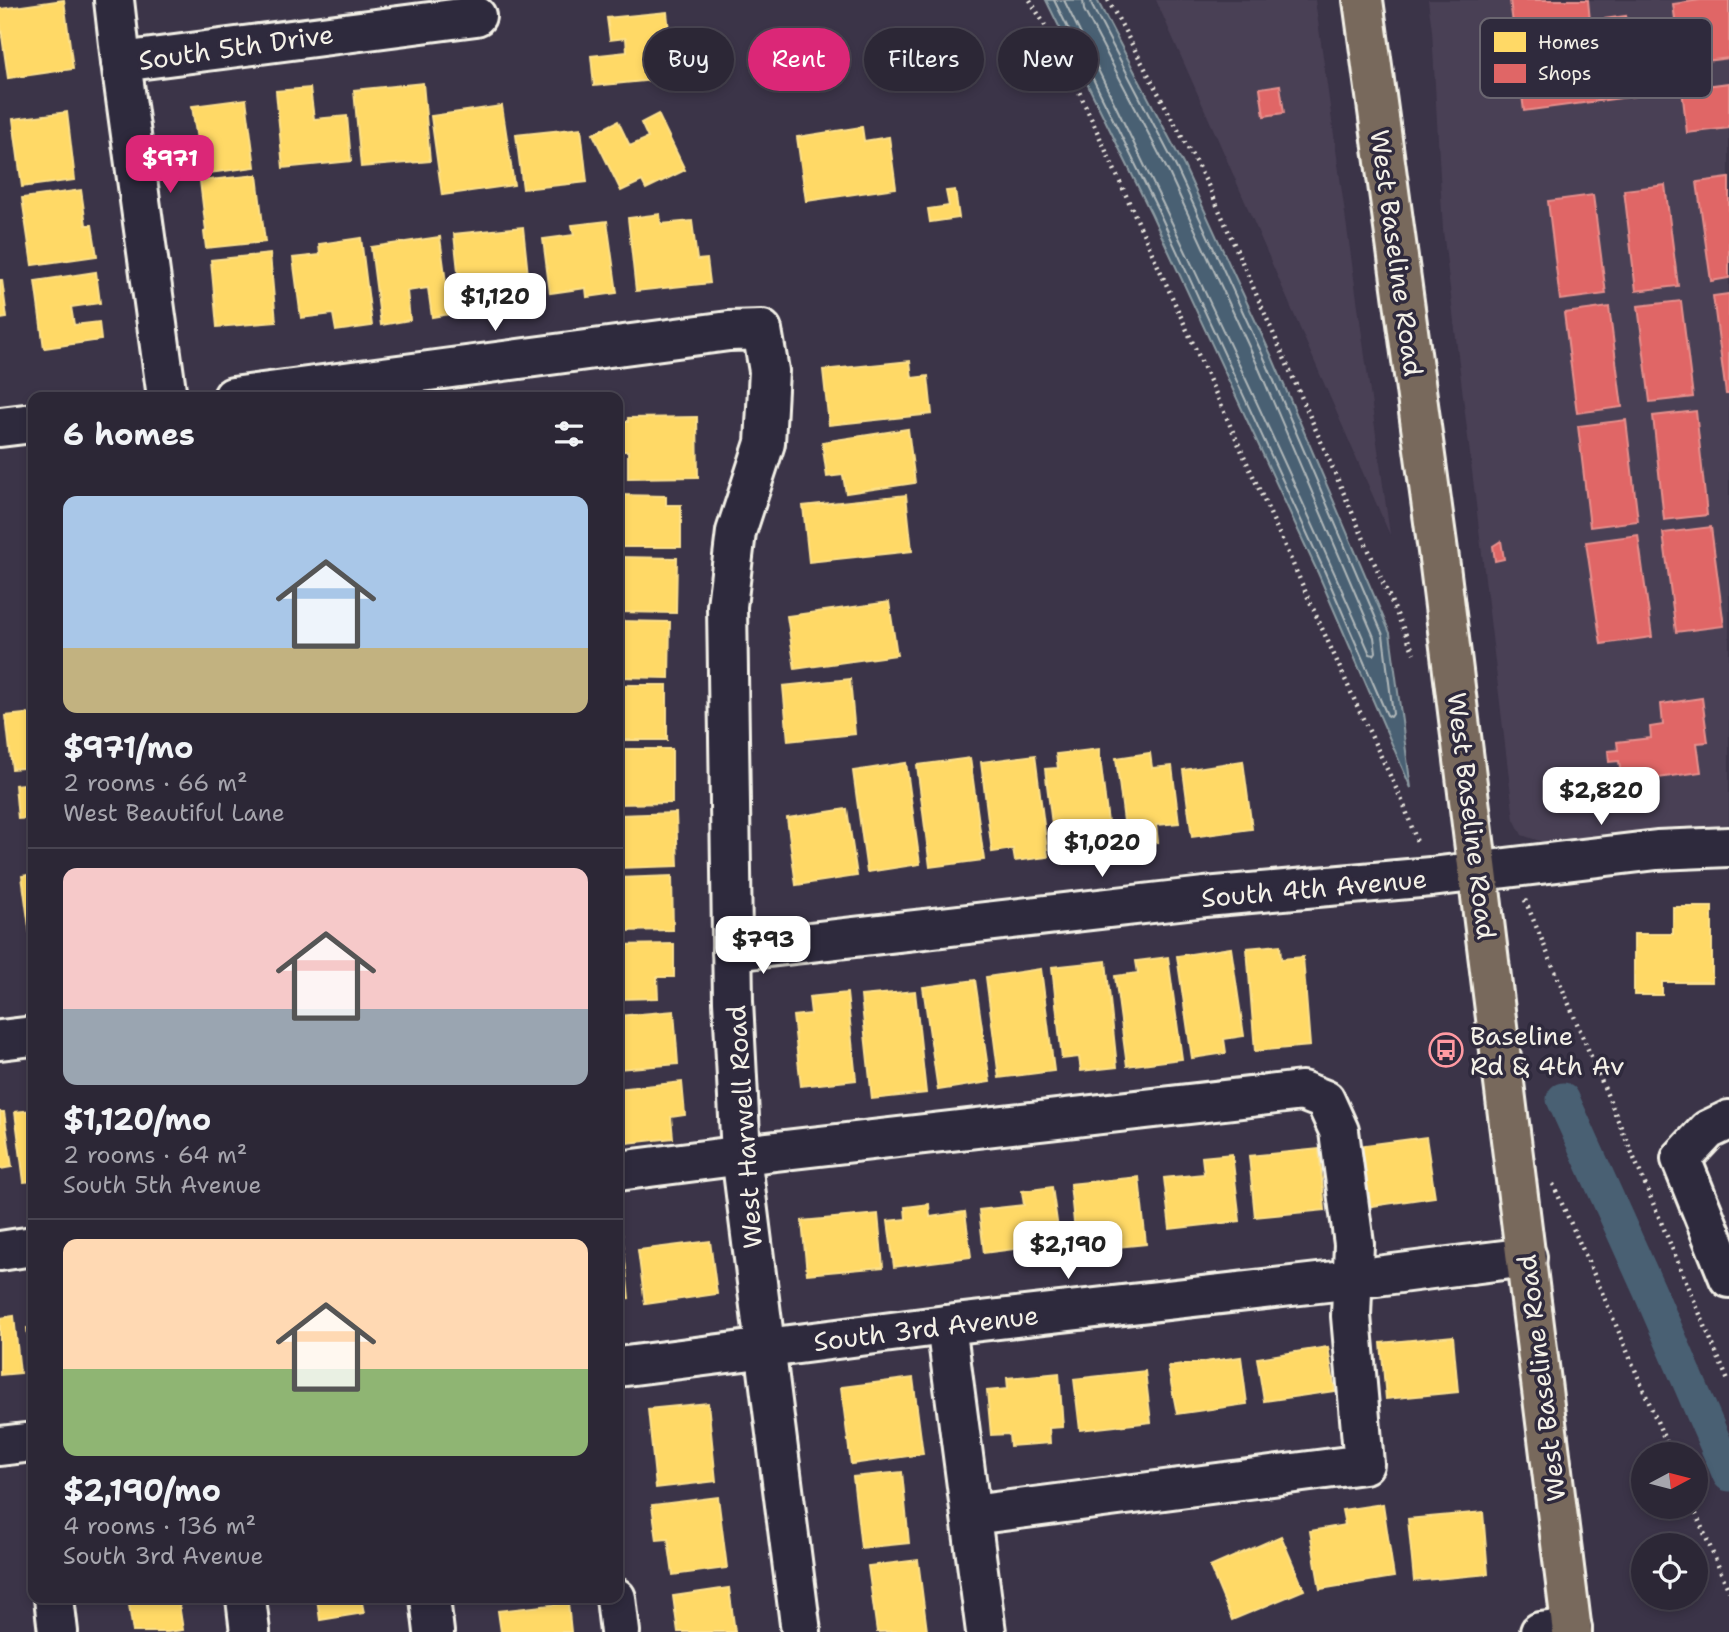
<!DOCTYPE html>
<html lang="en">
<head>
<meta charset="utf-8">
<style>
	body { margin:0; font-family:"Shantell Sans",sans-serif; background:#383342; color:#f1f3f6; height:100vh; display:flex; flex-direction:column; font-size:26px; white-space:nowrap }
	* { box-sizing:border-box; margin:0 }
	p { font-size:23px; color:#a6a5ad }
	.icon { flex:none; width:38px; height:38px; fill:none; stroke:currentColor; stroke-width:2; stroke-linecap:round; stroke-linejoin:round }
	.map { position:relative; flex:1; overflow:hidden }
	.side { position:absolute; left:28px; top:392px; width:595px; height:1211px; display:flex; flex-direction:column; background:#2c2736; border-radius:14px; box-shadow:0 4px 10px #0003,0 0 0 2px #484451 }
	.side>* { flex:none }
	.top-card { position:absolute; left:644px; top:28px; width:665px; height:63px; display:flex; gap:14px }
	.needle { width:46px; rotate:83deg }
	.tools { position:absolute; left:1631px; top:1442px; display:grid; gap:14px }
	.tools a { display:grid; place-items:center; width:77px; height:77px; border-radius:50%; background:#2c2736; box-shadow:0 4px 10px #0003,0 0 0 2px #484451; font-size:35px }
	.price { position:absolute; translate:-50% -60px; padding:0 16px; border-radius:14px; background:#fff; color:#222; font-size:23px; line-height:46px; filter:drop-shadow(0 2px 4px #0008) }
	.price::after { content:''; position:absolute; left:50%; top:42px; width:21px; height:16px; margin-left:-10px; background:inherit; clip-path:polygon(0 0,100% 0,50% 100%) }
	.price.on { background:#db2777; color:#fff }
	ul { padding:0; list-style:none }
	li { display:grid; align-content:center; gap:14px; height:371px; padding:0 35px }
	li+li { border-top:2px solid #484451 }
	li span { display:grid; place-items:center; height:217px; border-radius:14px; color:#555 }
	li>.icon { margin-inline-start:auto }
	span .icon { width:126px; height:126px; fill:#fffc; stroke-width:1 }
	li b { font-size:30px }
	h2 { display:flex; justify-content:space-between; align-items:center; height:84px; padding:0 35px; font-size:30px }
	.chip { padding:0 24px; border-radius:32px; background:#2c2736; box-shadow:0 4px 10px #0003,0 0 0 2px #484451; font-size:24px; line-height:63px }
	.chip.on { background:#db2777; color:#fff }
	.map>svg:first-child { display:block }
</style>
</head>
<body>
<div class="map">
<svg width="1729" height="1632" viewBox="0 0 1729 1632">
	<rect width="100%" height="100%" fill="#3b3448"/>
	<filter id="ink" filterUnits="userSpaceOnUse"><feTurbulence type="fractalNoise" baseFrequency=".0143" numOctaves="2"/><feDisplacementMap in="SourceGraphic" scale="14" xChannelSelector="R" yChannelSelector="G"/><feConvolveMatrix kernelMatrix="1 2 1 2 8 2 1 2 1" color-interpolation-filters="sRGB"/></filter>
	<g filter="url(#ink)">
		<g fill="#4a4055">
			<polygon points="1156,0 1315,0 1390,535 1220,144"/>
			<polygon points="1428,0 1729,0 1729,826 1684,826 1543,842 1522,835 1514,819 1443,230 1432,30"/>
		</g>
		<polygon fill="#496173" stroke="#8d9ba2" stroke-width="2" points="1046,0 1097,0 1184,166 1272,357 1390,633 1411,788 1318,573 1151,213"/>
		<g fill="#ffd966" stroke="#fce08d" stroke-width="2">
			<polygon points="64,0 73,69 8,78 0,22 0,9"/>
			<polygon points="667,12 674,78 594,86 591,56 627,52 626,38 610,40 607,18"/>
			<polygon points="423,83 430,161 361,167 354,90"/>
			<polygon points="310,88 314,119 347,116 351,161 283,168 276,91"/>
			<polygon points="246,99 255,167 202,174 192,106"/>
			<polygon points="502,106 514,185 442,195 431,116"/>
			<polygon points="67,112 75,180 22,187 13,119"/>
			<polygon points="658,114 685,170 646,189 642,181 621,191 593,134 618,121 630,146 648,138 641,123"/>
			<polygon points="862,127 864,141 889,137 896,188 806,201 797,137"/>
			<polygon points="581,128 587,182 523,189 516,135"/>
			<polygon points="257,175 265,242 206,248 204,232 206,231 200,181"/>
			<polygon points="81,190 86,225 92,225 97,256 32,265 22,198"/>
			<polygon points="955,190 959,218 930,222 928,209 949,206 946,191"/>
			<polygon points="660,214 661,224 692,221 697,260 707,259 710,283 636,291 628,218"/>
			<polygon points="607,221 617,293 587,297 586,288 550,293 543,239 574,235 572,225"/>
			<polygon points="523,227 531,304 502,307 499,279 477,282 479,306 462,308 454,234"/>
			<polygon points="440,237 450,314 432,317 428,288 407,291 410,320 381,325 371,247"/>
			<polygon points="361,238 372,326 336,331 333,314 301,318 293,258 320,255 319,244"/>
			<polygon points="270,254 276,322 217,327 211,260"/>
			<polygon points="96,272 100,303 71,307 74,325 99,322 101,340 44,348 35,281"/>
			<polygon points="0,280 2,280 7,318 0,319"/>
			<polygon points="910,361 912,378 928,376 932,414 829,425 823,370"/>
			<polygon points="697,417 698,477 628,478 628,451 618,451 618,422 628,422 628,418"/>
			<polygon points="908,429 915,483 846,493 843,475 827,477 822,442"/>
			<polygon points="618,495 666,496 666,505 681,505 681,547 618,547"/>
			<polygon points="906,495 912,551 809,562 803,506"/>
			<polygon points="618,557 677,558 676,613 618,612"/>
			<polygon points="889,602 897,655 795,669 787,616"/>
			<polygon points="618,621 670,622 669,678 618,677"/>
			<polygon points="850,679 855,734 788,741 783,686"/>
			<rect x="618" y="685" width="49" height="55"/>
			<polygon points="33,713 33,767 12,769 6,716"/>
			<polygon points="618,749 672,749 672,803 618,804"/>
			<polygon points="1099,749 1109,831 1098,833 1099,842 1087,843 1088,852 1056,856 1045,769 1058,768 1056,754"/>
			<polygon points="1150,753 1152,768 1172,766 1179,823 1156,825 1158,842 1127,845 1116,758"/>
			<polygon points="1035,755 1048,857 1015,861 1013,849 992,852 981,762"/>
			<polygon points="970,758 984,860 930,867 917,765"/>
			<polygon points="1243,761 1252,829 1192,837 1183,770"/>
			<polygon points="906,763 920,864 867,872 853,771"/>
			<polygon points="33,783 33,830 32,818 18,819 15,785"/>
			<polygon points="847,809 857,876 796,885 787,818"/>
			<polygon points="676,813 678,866 618,868 618,815"/>
			<polygon points="33,874 33,956 22,876"/>
			<polygon points="672,876 673,930 618,931 618,878"/>
			<polygon points="1673,907 1712,907 1712,982 1662,982 1662,995 1634,995 1634,934 1673,934"/>
			<polygon points="674,944 674,977 657,977 658,998 618,999 618,945"/>
			<polygon points="1280,945 1281,959 1303,957 1310,1046 1255,1051 1247,948"/>
			<polygon points="1231,948 1244,1036 1224,1039 1226,1053 1192,1058 1177,956"/>
			<polygon points="1168,957 1182,1059 1127,1066 1115,976 1138,973 1136,961"/>
			<polygon points="1106,961 1117,1067 1081,1071 1079,1057 1062,1059 1052,967"/>
			<polygon points="1041,969 1054,1071 999,1078 986,977"/>
			<polygon points="975,980 990,1082 938,1090 923,987"/>
			<polygon points="915,991 926,1093 872,1099 861,996"/>
			<polygon points="847,993 856,1080 801,1086 793,1016 811,1014 809,997"/>
			<polygon points="674,1011 678,1064 618,1069 618,1016"/>
			<polygon points="1444,1045 1449,1045 1452,1061 1446,1062"/>
			<polygon points="682,1082 685,1115 671,1117 673,1138 618,1144 618,1089"/>
			<polygon points="33,1110 33,1181 24,1182 15,1112"/>
			<polygon points="0,1112 4,1112 12,1167 0,1169"/>
			<polygon points="1426,1137 1435,1197 1365,1207 1357,1146"/>
			<polygon points="1319,1149 1325,1210 1255,1217 1249,1156"/>
			<polygon points="1232,1154 1240,1221 1170,1229 1164,1178 1204,1174 1202,1157"/>
			<polygon points="1139,1177 1146,1244 1077,1251 1070,1184"/>
			<polygon points="1052,1187 1060,1243 984,1253 979,1210 1024,1205 1022,1191"/>
			<polygon points="929,1204 930,1217 965,1212 971,1257 894,1267 888,1221 906,1219 905,1207"/>
			<polygon points="878,1214 883,1267 807,1274 802,1221"/>
			<polygon points="622,1233 629,1298 618,1299 618,1234"/>
			<polygon points="710,1241 717,1294 645,1304 638,1250"/>
			<polygon points="14,1316 20,1373 0,1375 0,1318"/>
			<polygon points="33,1327 33,1371 32,1371 27,1328"/>
			<polygon points="1453,1336 1458,1392 1386,1399 1381,1343"/>
			<polygon points="1328,1347 1335,1391 1264,1401 1257,1358"/>
			<polygon points="1241,1357 1247,1404 1177,1414 1168,1367"/>
			<polygon points="1145,1371 1151,1422 1080,1430 1074,1379"/>
			<polygon points="1059,1373 1063,1427 1049,1428 1050,1443 1010,1446 1009,1434 991,1435 987,1391 1008,1389 1007,1378"/>
			<polygon points="913,1378 923,1454 851,1464 841,1387"/>
			<polygon points="708,1403 716,1481 656,1488 648,1409"/>
			<polygon points="902,1472 909,1543 861,1548 853,1477"/>
			<polygon points="718,1497 727,1568 673,1575 668,1539 657,1540 652,1505"/>
			<polygon points="1383,1504 1394,1577 1320,1589 1310,1531 1345,1525 1342,1510"/>
			<polygon points="1483,1512 1488,1574 1414,1581 1408,1519"/>
			<polygon points="1281,1536 1304,1590 1232,1620 1210,1567"/>
			<polygon points="918,1560 927,1631 877,1632 868,1566"/>
			<polygon points="729,1588 735,1632 678,1632 673,1596"/>
			<polygon points="128,1598 178,1598 183,1630 168,1632 133,1632"/>
			<polygon points="301,1598 361,1598 364,1613 320,1620 317,1598 302,1600"/>
			<polygon points="568,1603 571,1632 501,1632 498,1611"/>
		</g>
		<g fill="#e06666" stroke="#e6908d" stroke-width="2">
			<polygon points="1510,0 1588,0 1590,21 1626,16 1637,96 1524,111"/>
			<polygon points="1700,0 1729,0 1729,58 1681,64 1673,4"/>
			<polygon points="1729,83 1729,128 1687,133 1682,89"/>
			<polygon points="1280,85 1284,113 1264,116 1260,88"/>
			<polygon points="1729,178 1729,278 1711,281 1697,182"/>
			<polygon points="1665,185 1678,286 1636,291 1624,190"/>
			<polygon points="1593,195 1606,294 1560,300 1548,201"/>
			<polygon points="1729,294 1729,394 1726,394 1713,296"/>
			<polygon points="1681,301 1693,397 1650,402 1638,306"/>
			<polygon points="1609,307 1622,407 1577,413 1564,313"/>
			<polygon points="1696,411 1707,515 1664,520 1653,416"/>
			<polygon points="1626,420 1638,521 1590,527 1578,426"/>
			<polygon points="1711,527 1724,626 1676,632 1663,533"/>
			<polygon points="1638,535 1652,637 1601,644 1586,542"/>
			<polygon points="1501,541 1504,559 1495,561 1493,546"/>
			<polygon points="1702,698 1708,742 1697,743 1701,772 1622,783 1619,761 1609,762 1608,751 1618,750 1617,742 1651,738 1650,727 1663,725 1661,704"/>
		</g>
		<g fill="none" stroke-linecap="round" stroke-linejoin="round">
			<g stroke="#b0b7b9" stroke-width="2">
				<polyline points="1054,0 1158,210 1324,570 1387,715 1391,717 1393,714 1383,635 1265,360 1177,169 1092,6 1091,0"/>
				<path d="M1064,0C1170,216 1274,433 1370,654L1374,655L1376,652L1374,637L1257,364L1169,173L1084,10L1083,0"/>
			</g>
			<polyline stroke="#496173" stroke-width="33" points="1563,1099 1650,1292 1729,1475"/>
			<defs>
				<g id="minor">
					<polyline points="114,0 121,62 167,397"/>
					<polyline points="121,62 476,16"/>
					<polyline points="233,397 729,331 762,330 769,371 765,443 736,532 727,606 733,1001 741,1155 801,1632"/>
					<polyline points="0,427 33,423"/>
					<polyline points="732,951 1205,897 1431,877 1657,850 1729,847"/>
					<polyline points="0,1040 33,1036"/>
					<polyline points="1729,1120 1708,1130 1681,1159 1729,1278"/>
					<polyline points="618,1171 767,1152 1302,1091 1325,1100 1339,1131 1354,1244 1351,1316 1364,1464 972,1515"/>
					<polyline points="0,1251 33,1246"/>
					<polyline points="946,1325 986,1632"/>
					<polyline points="618,1367 946,1325 1353,1279 1527,1257"/>
					<polyline points="0,1446 33,1442"/>
					<polyline points="54,1598 58,1632"/>
					<polyline points="246,1598 250,1632"/>
					<polyline points="430,1598 434,1632"/>
					<polyline points="616,1598 620,1632"/>
					<polyline points="1540,1632 1572,1628"/>
				</g>
				<polyline id="major" points="1363,0 1440,566 1572,1632"/>
			</defs>
			<use href="#minor" stroke="#f4f1e8" stroke-width="44"/>
			<use href="#major" stroke="#f4f1e8" stroke-width="44"/>
			<g stroke="#f4f1e8" stroke-width="4.5" stroke-dasharray="2 5" stroke-linecap="butt">
				<polyline points="1030,0 1062,54 1359,710 1404,805 1418,845"/>
				<polyline points="1108,0 1209,187 1414,653"/>
				<polyline points="1525,900 1729,1383"/>
				<polyline points="1553,1184 1601,1290 1671,1454"/>
				<polyline points="1693,1507 1729,1591"/>
			</g>
			<use href="#minor" stroke="#2f2a3d" stroke-width="38"/>
			<use href="#major" stroke="#78695c" stroke-width="38"/>
		</g>
	</g>
	<defs>
		<symbol id="bus-ring" viewBox="-11 -11 22 22"><circle r="9.5" fill="#2f2a3d" stroke="#ff9aa2" stroke-width="1.5"/><path d="M-5-6H5V4H4V6H2V4H-2V6H-4V4H-5ZM-3.5-4V0h7V-4ZM-3.5 1.2v1.5H-2V1.2ZM2 1.2v1.5H3.5V1.2Z" fill="#ff9aa2"/></symbol>
	</defs>
	<g fill-rule="evenodd">
		<use href="#bus-ring" x="1427" y="1031" width="38" height="38"/>
	</g>
	<g text-anchor="middle" dominant-baseline="central" stroke-width="7" stroke-linejoin="round" paint-order="stroke">
		<g font-size="26" fill="#f4f1e8" stroke="#2f2a3d">
			<text transform="translate(236 47) rotate(-8)">South 5th Drive</text>
			<text transform="translate(1397 253) rotate(82)">West Baseline Road</text>
			<text transform="translate(1472 816) rotate(83)">West Baseline Road</text>
			<text transform="translate(1314 888) rotate(-5)">South 4th Avenue</text>
			<text transform="translate(744 1127) rotate(-94)">West Harwell Road</text>
			<text transform="translate(926 1328) rotate(-7)">South 3rd Avenue</text>
			<text transform="translate(1541 1378) rotate(-97)">West Baseline Road</text>
		</g>
		<g font-size="26" fill="#f4f1e8" stroke="#2f2a3d" text-anchor="start">
			<text x="1470" y="1035">Baseline<tspan x="1470" dy="30">Rd &amp; 4th Av</tspan></text>
		</g>
	</g>
	<rect x="1480" y="18" width="232" height="80" rx="10" fill="#2f2a3d" stroke="#6a6670" stroke-width="2"/>
	<rect x="1494" y="32" width="32" height="20" fill="#ffd966"/>
	<rect x="1494" y="64" width="32" height="19" fill="#e06666"/>
	<g font-size="19" fill="#f4f1e8">
		<text x="1538" y="49">Homes</text>
		<text x="1538" y="80">Shops</text>
	</g>
</svg>
<div class="tools">
<a><svg class="needle" viewBox="-14 -14 28 28"><path d="M0-13l5 13h-10z" fill="#e53935"/><path d="M0 13l5-13h-10z" fill="#a6a5ad"/></svg></a>
<a><svg class="icon" aria-label="locate" viewBox="0 0 24 24"><circle cx="12" cy="12" r="6"/><path d="M12 2v4M12 18v4M2 12h4M18 12h4"/></svg></a>
</div>
<b class="price on" style="left:170px;top:195px">$971</b>
<b class="price" style="left:495px;top:333px">$1,120</b>
<b class="price" style="left:1601px;top:827px">$2,820</b>
<b class="price" style="left:1102px;top:879px">$1,020</b>
<b class="price" style="left:763px;top:976px">$793</b>
<b class="price" style="left:1068px;top:1281px">$2,190</b>
<div class="top-card">
<a class="chip">Buy</a>
<a class="chip on">Rent</a>
<a class="chip">Filters</a>
<a class="chip">New</a>
</div>
<section class="side">
<h2>6 homes<svg class="icon" aria-label="filters" viewBox="0 0 24 24"><path d="M4 7h16M4 17h16"/><circle cx="9" cy="7" r="2"/><circle cx="15" cy="17" r="2"/></svg></h2>
<ul>
<li><span style="background:linear-gradient(#a9c7e8 70%,#c2b280 0)"><svg class="icon" aria-label="home" viewBox="0 0 24 24"><path d="M3 11l9-7 9 7M6 9v11h12V9"/></svg></span><div><b>$971/mo</b><p>2 rooms · 66 m²</p><p>West Beautiful Lane</p></div></li>
<li><span style="background:linear-gradient(#f6c9c9 65%,#9aa5b1 0)"><svg class="icon" aria-label="home" viewBox="0 0 24 24"><path d="M3 11l9-7 9 7M6 9v11h12V9"/></svg></span><div><b>$1,120/mo</b><p>2 rooms · 64 m²</p><p>South 5th Avenue</p></div></li>
<li><span style="background:linear-gradient(#ffd9b3 60%,#8fb573 0)"><svg class="icon" aria-label="home" viewBox="0 0 24 24"><path d="M3 11l9-7 9 7M6 9v11h12V9"/></svg></span><div><b>$2,190/mo</b><p>4 rooms · 136 m²</p><p>South 3rd Avenue</p></div></li>
</ul>
</section>
</div>
</body>
</html>
